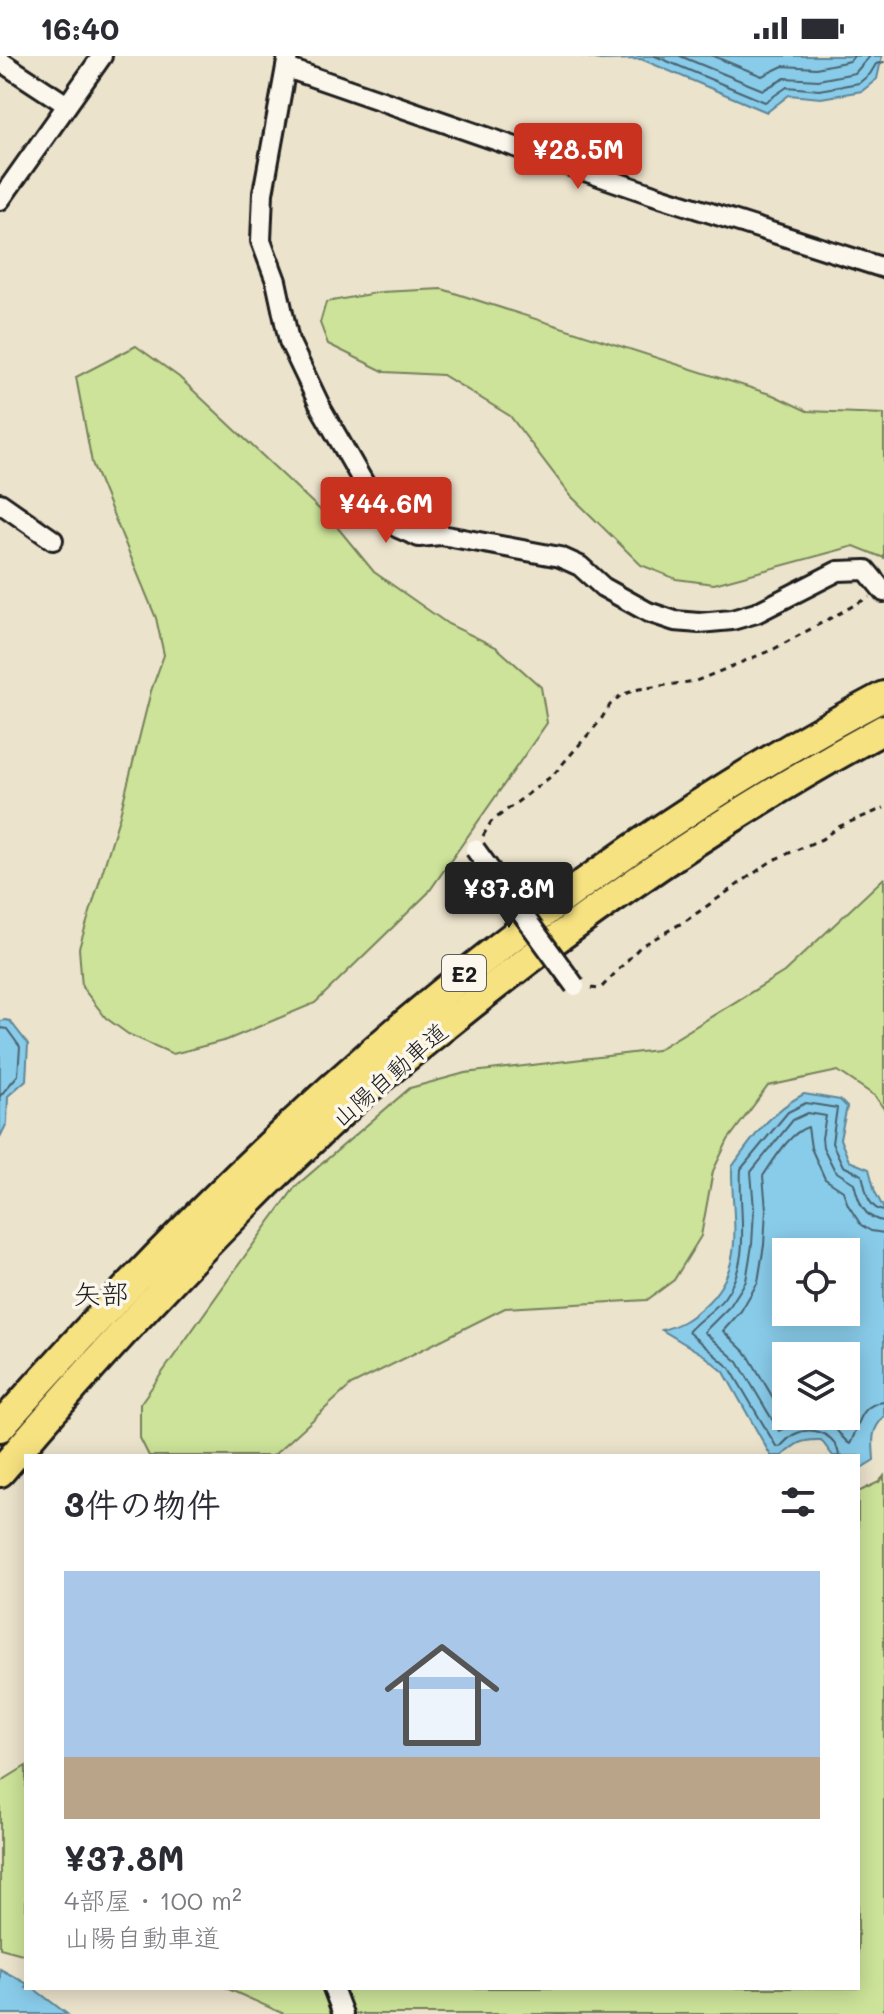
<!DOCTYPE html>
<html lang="ja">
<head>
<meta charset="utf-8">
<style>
	body { margin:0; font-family:Mali,"Klee One",sans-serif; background:#f7f7f7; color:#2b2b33; height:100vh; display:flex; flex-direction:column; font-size:30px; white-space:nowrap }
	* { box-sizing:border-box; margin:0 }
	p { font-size:26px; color:#7c7c81 }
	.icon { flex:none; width:44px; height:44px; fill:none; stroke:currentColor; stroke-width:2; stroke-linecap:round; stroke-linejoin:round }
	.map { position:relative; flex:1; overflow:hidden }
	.panel { position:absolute; left:24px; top:1398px; width:836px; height:536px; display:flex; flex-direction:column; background:#fff; border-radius:0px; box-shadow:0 4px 20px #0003 }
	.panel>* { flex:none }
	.fabs { position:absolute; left:772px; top:1182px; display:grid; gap:16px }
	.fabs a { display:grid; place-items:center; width:88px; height:88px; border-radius:0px; background:#fff; box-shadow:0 4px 20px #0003; font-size:40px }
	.price { position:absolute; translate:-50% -68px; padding:0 18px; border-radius:8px; background:#c8321e; color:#fff; font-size:26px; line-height:52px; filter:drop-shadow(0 2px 4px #0008) }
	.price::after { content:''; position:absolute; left:50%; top:48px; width:24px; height:18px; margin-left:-12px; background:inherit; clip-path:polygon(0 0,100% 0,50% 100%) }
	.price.selected { background:#222; color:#fff }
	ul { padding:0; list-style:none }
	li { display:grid; align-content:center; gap:16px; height:424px; padding:0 40px }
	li+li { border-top:2px solid #e1e1e2 }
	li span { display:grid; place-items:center; height:248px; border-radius:0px; color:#555 }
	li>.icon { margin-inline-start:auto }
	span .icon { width:144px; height:144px; fill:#fffc; stroke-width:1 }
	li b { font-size:34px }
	h2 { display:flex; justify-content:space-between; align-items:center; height:96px; padding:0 40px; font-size:34px }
	.status { display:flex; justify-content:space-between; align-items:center; height:56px; padding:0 40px; background:#fff; direction:ltr }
	.status svg { height:22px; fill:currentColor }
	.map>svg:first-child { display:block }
</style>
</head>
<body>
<div class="status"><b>16:40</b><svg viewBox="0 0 49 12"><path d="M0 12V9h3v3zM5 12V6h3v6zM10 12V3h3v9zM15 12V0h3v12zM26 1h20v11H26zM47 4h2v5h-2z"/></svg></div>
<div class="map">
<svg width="884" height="1958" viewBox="0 0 884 1958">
	<rect width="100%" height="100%" fill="#ece3cc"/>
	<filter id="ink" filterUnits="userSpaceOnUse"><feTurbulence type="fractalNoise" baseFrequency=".0125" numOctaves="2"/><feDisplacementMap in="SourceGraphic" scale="16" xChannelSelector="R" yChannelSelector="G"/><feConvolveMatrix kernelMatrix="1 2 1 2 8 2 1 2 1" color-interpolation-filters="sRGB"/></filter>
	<g filter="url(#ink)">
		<g fill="#cce399" stroke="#74805a" stroke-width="2">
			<polygon points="442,233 773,339 807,355 884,358 884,502 854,490 714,528 676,523 641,509 571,440 510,360 443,319 385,316 328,288 320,267 326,246 381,236"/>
			<polygon points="136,290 179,321 333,466 374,516 448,568 496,591 541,631 547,667 428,837 315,947 227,984 173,998 128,978 106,962 82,931 79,892 119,762 151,635 164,599 156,562 92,407 76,321"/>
			<polygon points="884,822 884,1053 875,1040 838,1015 768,1030 728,1084 713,1115 701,1180 674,1224 647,1244 505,1252 351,1329 273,1400 149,1400 140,1382 140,1348 247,1197 296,1130 410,1032 465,1017 657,994 784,916"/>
			<polygon points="884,1420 884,1958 284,1958 226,1932 858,1932 858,1436 879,1426"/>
			<polygon points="26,1710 26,1899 0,1892 0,1726"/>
		</g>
		<g fill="#89ccea" stroke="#5d8698" stroke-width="2" fill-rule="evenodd">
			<polygon points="582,0 882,0 877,23 862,35 821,42 789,39 767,56 641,3 600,4"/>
			<polygon points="5,964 10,965 28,988 26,1024 8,1040 7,1067 0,1081 0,965"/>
			<path d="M804,1038L840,1044L847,1051L840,1083L849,1105L869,1113L875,1136L884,1153V1361C870,1375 873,1385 874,1404L858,1414V1400H833L821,1384C802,1383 796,1387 782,1400H771L724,1316L705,1300L662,1274C680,1269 690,1263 704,1250C748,1211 731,1162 732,1111C754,1080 771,1055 804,1038ZM846,1196V1256H786V1196ZM846,1300V1360H786V1300Z"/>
			<polygon points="0,1913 26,1927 26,1932 33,1932 67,1958 0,1958"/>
		</g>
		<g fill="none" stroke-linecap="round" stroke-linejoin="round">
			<g stroke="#48626e" stroke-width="2">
				<polyline points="655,0 765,46 787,31 819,34 859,27 870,18 876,8 884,6"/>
				<polyline points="680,0 763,34 785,22 818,24 855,17 870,0"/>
				<polyline points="713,0 762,20 783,10 816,12 850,5 854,0"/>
				<polyline points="0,972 7,973 20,991 18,1019 0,1040"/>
				<path d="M884,1165C863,1163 858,1144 854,1127L835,1115L823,1091L822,1082L826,1060L808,1057L793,1064L751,1116L754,1153L752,1189L746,1225L730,1250L704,1276L738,1306L779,1375C794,1369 814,1359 831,1369C839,1375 843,1384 850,1388C859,1372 858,1348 884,1346"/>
				<path d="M786,1358L782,1357L748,1299L723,1275L741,1255L758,1226L764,1189L766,1153L763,1120C774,1104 790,1076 808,1071L811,1092L825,1123L843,1135L848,1149L861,1169L871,1175L884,1177"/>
				<path d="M839,1400C837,1379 813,1369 795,1378C789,1381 784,1387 780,1391L776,1390L730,1312L688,1276C698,1264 714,1255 724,1242C753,1203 738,1157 741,1113L788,1056L806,1047L837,1052L832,1087L843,1110L862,1119C866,1133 867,1153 884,1155"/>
			</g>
			<defs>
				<g id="minor">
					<polyline points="288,0 263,137 261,185 276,225 289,285 322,354 365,429 398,472 419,481 441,479 560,501 580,510 603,531 648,556 675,565 699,567 732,564 756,557 838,515 866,514 884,536"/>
					<polyline points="0,5 67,49"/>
					<polyline points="287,12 654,139 884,212"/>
					<polyline points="0,144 102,0"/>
					<polyline points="0,447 53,484"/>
					<polyline points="333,1932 343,1958"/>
				</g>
				<g id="highway">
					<path d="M0,1371C253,1082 542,820 884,640"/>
					<path d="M0,1416C111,1286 229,1159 355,1044C391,1012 430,982 467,952C598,847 736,753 884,673"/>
				</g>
			</defs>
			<use href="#minor" stroke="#1c1c1c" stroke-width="24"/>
			<use href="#highway" stroke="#1c1c1c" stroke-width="34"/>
			<g stroke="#1c1c1c" stroke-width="3" stroke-dasharray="6 6" stroke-linecap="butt">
				<polyline points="483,780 491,766 553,719 600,665 610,649 621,639 639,633 696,625 774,593 869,541"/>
				<polyline points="591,932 600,933 640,891 687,864 773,804 822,783 838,771 884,752"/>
			</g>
			<use href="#minor" stroke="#fbf7ec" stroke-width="18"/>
			<use href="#highway" stroke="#f7e281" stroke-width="28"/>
			<defs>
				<polyline id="minor-bridge" points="475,793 575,930"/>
			</defs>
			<use href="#minor-bridge" stroke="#1c1c1c" stroke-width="24" stroke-linecap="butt"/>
			<use href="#minor-bridge" stroke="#fbf7ec" stroke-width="18"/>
		</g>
	</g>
	<g text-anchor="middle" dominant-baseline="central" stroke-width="7" stroke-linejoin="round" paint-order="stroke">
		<rect fill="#fbf7ec" stroke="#5f5e5a" stroke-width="2" x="442" y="899" width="44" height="36" rx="6"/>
		<g font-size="22" font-weight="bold" fill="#1c1c1c">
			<text x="464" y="917">E2</text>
		</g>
		<g font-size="24" fill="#1c1c1c" stroke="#fbf7ec">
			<text transform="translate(389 1018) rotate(-41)">山陽自動車道</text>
		</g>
		<g font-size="28" fill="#1c1c1c" stroke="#fbf7ec">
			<text x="101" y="1237">矢部</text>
		</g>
	</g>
</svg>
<div class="fabs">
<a><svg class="icon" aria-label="locate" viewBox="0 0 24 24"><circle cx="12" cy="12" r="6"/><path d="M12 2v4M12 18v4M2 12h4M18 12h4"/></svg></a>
<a><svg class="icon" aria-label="layers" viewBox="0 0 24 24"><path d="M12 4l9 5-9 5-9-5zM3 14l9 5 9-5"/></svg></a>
</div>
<b class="price" style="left:578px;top:135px">¥28.5M</b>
<b class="price" style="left:386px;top:489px">¥44.6M</b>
<b class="price selected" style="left:509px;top:874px">¥37.8M</b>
<section class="panel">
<h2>3件の物件<svg class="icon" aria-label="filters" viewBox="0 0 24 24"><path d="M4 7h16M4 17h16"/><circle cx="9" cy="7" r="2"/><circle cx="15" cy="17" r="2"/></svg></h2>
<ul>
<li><span style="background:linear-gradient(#a9c7e8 75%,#b9a48a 0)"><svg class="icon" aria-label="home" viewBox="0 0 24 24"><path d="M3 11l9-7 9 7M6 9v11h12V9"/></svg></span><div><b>¥37.8M</b><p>4部屋 · 100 m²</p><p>山陽自動車道</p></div></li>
</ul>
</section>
</div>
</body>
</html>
